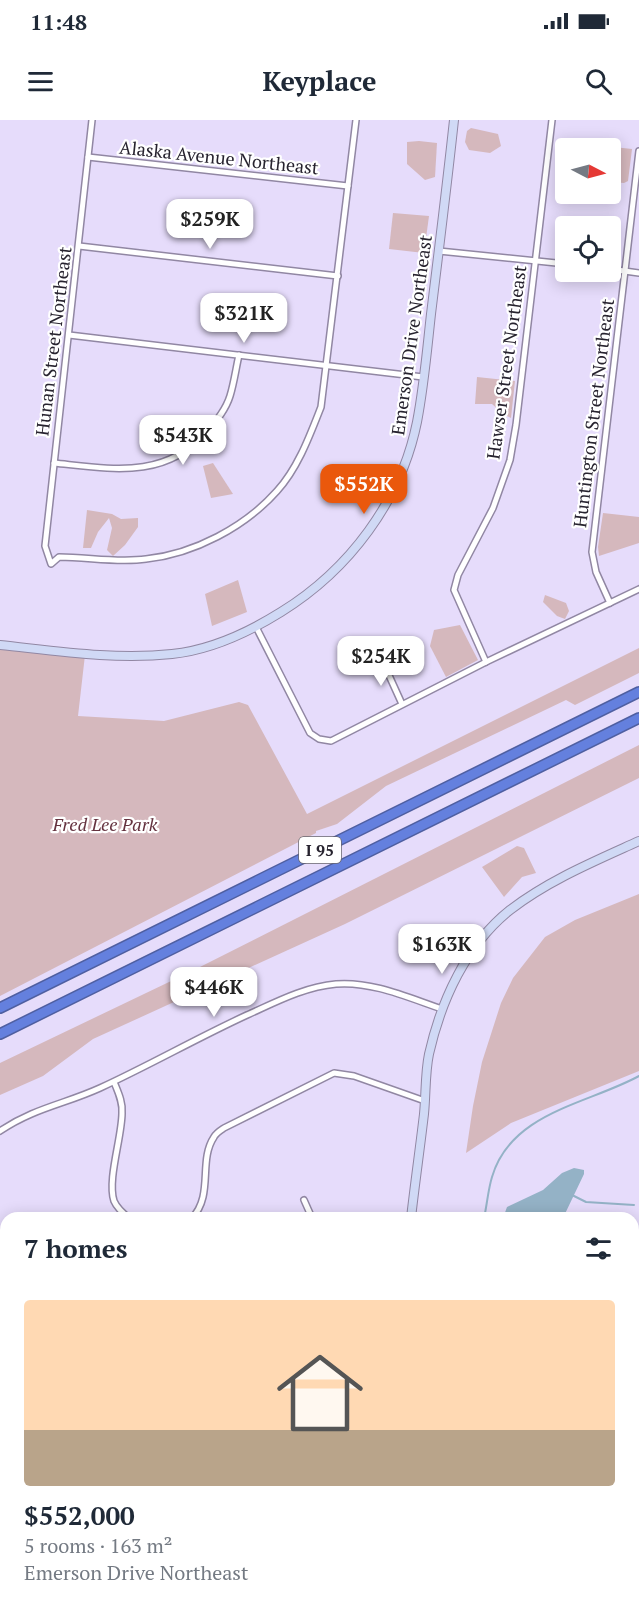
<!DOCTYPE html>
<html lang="en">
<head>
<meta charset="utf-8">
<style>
	body { margin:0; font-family:"PT Serif",serif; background:#f2f2f3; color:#1f2937; height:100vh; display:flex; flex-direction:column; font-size:22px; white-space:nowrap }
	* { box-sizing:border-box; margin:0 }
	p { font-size:20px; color:#747a83 }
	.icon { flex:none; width:33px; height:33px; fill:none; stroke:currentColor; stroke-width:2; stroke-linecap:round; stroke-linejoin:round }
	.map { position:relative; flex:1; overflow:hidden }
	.sheet { position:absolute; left:0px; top:1092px; width:639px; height:402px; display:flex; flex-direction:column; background:#fff; border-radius:18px 18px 0 0; box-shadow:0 3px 15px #0003 }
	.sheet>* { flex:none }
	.needle { width:39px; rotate:96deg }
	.fabs { position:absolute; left:555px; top:18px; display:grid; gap:12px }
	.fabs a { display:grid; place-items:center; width:66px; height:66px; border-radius:6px; background:#fff; box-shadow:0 3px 15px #0003; font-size:30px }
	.price { position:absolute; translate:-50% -51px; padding:0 14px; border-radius:12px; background:#fff; color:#222; font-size:20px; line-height:39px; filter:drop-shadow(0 2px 3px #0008) }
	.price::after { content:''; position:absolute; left:50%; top:36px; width:18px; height:14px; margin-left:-9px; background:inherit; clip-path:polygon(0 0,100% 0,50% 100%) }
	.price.active { background:#ea580c; color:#fff }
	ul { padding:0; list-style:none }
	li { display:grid; align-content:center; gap:12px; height:318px; padding:0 24px }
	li+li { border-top:2px solid #e0e1e3 }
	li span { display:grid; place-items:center; height:186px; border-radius:6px; color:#555 }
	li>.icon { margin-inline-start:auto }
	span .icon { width:108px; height:108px; fill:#fffc; stroke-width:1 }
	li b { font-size:26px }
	h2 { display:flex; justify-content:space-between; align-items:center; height:72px; padding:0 24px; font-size:26px }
	.status { display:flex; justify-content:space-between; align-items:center; height:42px; padding:0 30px; background:#fff; direction:ltr }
	.status svg { height:16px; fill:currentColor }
	header { display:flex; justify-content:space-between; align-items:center; height:78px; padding:0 24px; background:#fff; font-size:27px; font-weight:800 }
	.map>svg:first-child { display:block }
</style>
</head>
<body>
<div class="status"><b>11:48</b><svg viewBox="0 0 49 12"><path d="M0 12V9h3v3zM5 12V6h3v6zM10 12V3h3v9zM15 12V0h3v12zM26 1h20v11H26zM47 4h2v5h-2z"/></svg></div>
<header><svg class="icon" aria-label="menu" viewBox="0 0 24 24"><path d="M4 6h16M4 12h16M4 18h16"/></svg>Keyplace<svg class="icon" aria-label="search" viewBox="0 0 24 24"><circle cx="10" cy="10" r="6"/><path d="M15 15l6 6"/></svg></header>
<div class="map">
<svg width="639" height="1494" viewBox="0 0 639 1494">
	<rect width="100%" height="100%" fill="#e6dcfb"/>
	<g fill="#d5b8bd">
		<polygon points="471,8 498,14 501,26 490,33 469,30 465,22 467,11"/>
		<polygon points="419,21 437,23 435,57 425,60 407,44 407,22"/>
		<polygon points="595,25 632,29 628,61 624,63 611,62 610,28 595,28"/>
		<polygon points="393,93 429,96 424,133 389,129"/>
		<polygon points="477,257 515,261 511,298 503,294 492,284 475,284"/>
		<polygon points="213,343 233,374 211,378 203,346"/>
		<polygon points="87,390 112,394 121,399 138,398 138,407 125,425 113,436 107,430 112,408 109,398 98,412 91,428 83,428"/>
		<polygon points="603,393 639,397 639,423 599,436 598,427"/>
		<polygon points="238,460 247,492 212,506 205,474"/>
		<polygon points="545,475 566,483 569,491 565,499 557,496 543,482"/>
		<polygon points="460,505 478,540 446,557 430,526 434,510"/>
		<polygon points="0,525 85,535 78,596 164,601 239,582 248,585 307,694 639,528 639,553 575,585 566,580 386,666 337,704 316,711 316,713 0,876"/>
		<polygon points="639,625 639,658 345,804 93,919 43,956 0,975 0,943 192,851"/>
		<polygon points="517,726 524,728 536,753 522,757 504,777 482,747"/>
		<polygon points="639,774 639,951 511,1003 466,1033 473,986 482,942 501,883 513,858 545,817 575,800"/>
	</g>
	<polygon fill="#94b2c6" points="574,1048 584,1050 584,1054 563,1098 503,1098 507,1087 543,1070 562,1053"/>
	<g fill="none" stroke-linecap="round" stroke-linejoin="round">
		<g stroke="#94b2c6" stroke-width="2">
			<polyline points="572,1075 586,1082 634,1085"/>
			<path d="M484,1098C487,1085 488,1070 492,1057C511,992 588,984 639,956"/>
			<polyline points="633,1156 638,1156"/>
			<polyline points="638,1405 639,1405"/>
		</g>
		<defs>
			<g id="street">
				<path d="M92,0L45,426L51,444L59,437C88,437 117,443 146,439C194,434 245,407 277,371C298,348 310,315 321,287L356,0"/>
				<polyline points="88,37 348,66"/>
				<polyline points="79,126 338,156"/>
				<polyline points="439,131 566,144"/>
				<polyline points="610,149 639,153"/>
				<polyline points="69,215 423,257"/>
				<path d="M54,343C112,349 165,360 208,311C217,300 226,289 230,276C234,263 236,248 239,235"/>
				<polyline points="610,483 596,452 592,432 639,31"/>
				<polyline points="256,507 310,613 319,619 331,621 486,542 639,469"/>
				<polyline points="382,540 402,584"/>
				<polyline points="486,542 454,470 458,455 493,388 510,340 516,305 552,0"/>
				<path d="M114,962C118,972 123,982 122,993C122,1017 107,1060 114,1081C117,1088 124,1094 129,1098"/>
				<path d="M0,1011C34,988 65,984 100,968C150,945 197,918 247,895C276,882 304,867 336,864C372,861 409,878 442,889"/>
				<polyline points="304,1080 312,1098"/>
				<path d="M192,1098C214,1075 198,1041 214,1017C216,1013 221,1010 224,1008L334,953L354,956L425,981"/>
				<polyline points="633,1213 639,1213"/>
				<polyline points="633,1338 639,1290"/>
				<polyline points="98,1488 101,1494"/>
				<polyline points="260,1488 262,1494"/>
				<polyline points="410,1488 410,1494"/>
				<polyline points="597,1494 598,1488"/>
			</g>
			<g id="secondary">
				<path d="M0,525C57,531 114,540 172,534C210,530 249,512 281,492C349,450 401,381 417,302C424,266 427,230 431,194C439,129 447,65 454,0"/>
				<path d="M411,1098C415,1063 420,1028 424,994C426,974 425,953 429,934C441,881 466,825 510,790C549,760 595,741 639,721"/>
				<polyline points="633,1478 639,1480"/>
			</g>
			<g id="highway">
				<polyline points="0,888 639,572"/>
				<polyline points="0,914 639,598"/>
			</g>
		</defs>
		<use href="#street" stroke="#9187a3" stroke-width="8"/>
		<use href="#secondary" stroke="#9187a3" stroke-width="10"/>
		<use href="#highway" stroke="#4f5fa1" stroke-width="12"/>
		<use href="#street" stroke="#fff" stroke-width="5"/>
		<use href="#secondary" stroke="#d0d9f5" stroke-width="8"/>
		<use href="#highway" stroke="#6480de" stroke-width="9"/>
	</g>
	<g text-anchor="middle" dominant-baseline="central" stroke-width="4.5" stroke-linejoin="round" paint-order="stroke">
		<rect fill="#fff" stroke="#68656d" stroke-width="1.5" x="299" y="717" width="42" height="26" rx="4.5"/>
		<g font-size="16" font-weight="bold" fill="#27232f">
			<text x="320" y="730">I 95</text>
		</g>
		<g font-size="18" fill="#27232f" stroke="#fff">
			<text transform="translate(219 37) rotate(6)">Alaska Avenue Northeast</text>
			<text transform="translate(411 215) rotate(-82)">Emerson Drive Northeast</text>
			<text transform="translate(53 221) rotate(-83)">Hunan Street Northeast</text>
			<text transform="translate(506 242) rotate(-82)">Hawser Street Northeast</text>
			<text transform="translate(593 293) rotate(-83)">Huntington Street Northeast</text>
		</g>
		<g font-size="18" font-style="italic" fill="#653340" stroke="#fff">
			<text x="105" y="704">Fred Lee Park</text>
		</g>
	</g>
</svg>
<div class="fabs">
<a><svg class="needle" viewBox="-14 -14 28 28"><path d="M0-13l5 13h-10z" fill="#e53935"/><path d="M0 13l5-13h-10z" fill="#747a83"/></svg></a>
<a><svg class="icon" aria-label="locate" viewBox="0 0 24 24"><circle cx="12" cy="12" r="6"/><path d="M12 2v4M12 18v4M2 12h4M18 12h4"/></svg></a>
</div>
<b class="price" style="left:210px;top:130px">$259K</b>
<b class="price" style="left:244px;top:224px">$321K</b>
<b class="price" style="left:183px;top:346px">$543K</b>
<b class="price active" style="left:364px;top:395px">$552K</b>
<b class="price" style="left:381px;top:567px">$254K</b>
<b class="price" style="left:442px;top:855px">$163K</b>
<b class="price" style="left:214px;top:898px">$446K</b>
<section class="sheet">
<h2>7 homes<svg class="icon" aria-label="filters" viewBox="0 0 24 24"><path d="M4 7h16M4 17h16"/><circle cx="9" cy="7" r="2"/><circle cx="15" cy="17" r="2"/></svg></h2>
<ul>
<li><span style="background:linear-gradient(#ffd9b3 70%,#b9a48a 0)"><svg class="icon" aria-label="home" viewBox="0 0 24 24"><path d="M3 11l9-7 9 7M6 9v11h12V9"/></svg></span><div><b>$552,000</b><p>5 rooms · 163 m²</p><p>Emerson Drive Northeast</p></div></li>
</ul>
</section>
</div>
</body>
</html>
